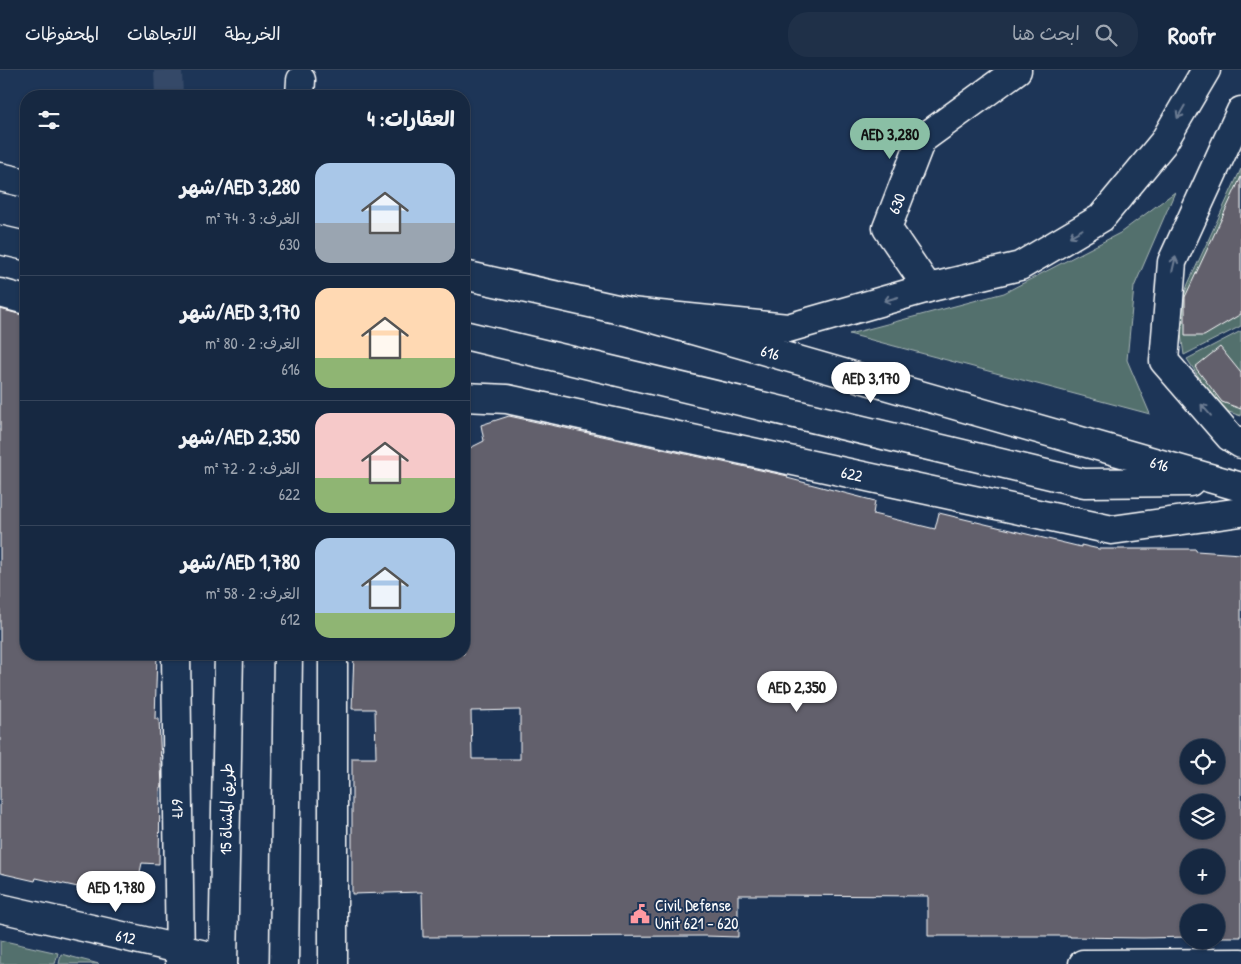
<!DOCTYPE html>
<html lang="ar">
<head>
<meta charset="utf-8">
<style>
	body { margin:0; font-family:"Patrick Hand","Playpen Sans Arabic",sans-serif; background:#1f3048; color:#f1f3f6; direction:rtl; height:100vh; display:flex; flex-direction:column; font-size:19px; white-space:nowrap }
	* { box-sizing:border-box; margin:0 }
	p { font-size:16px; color:#9ea6b1 }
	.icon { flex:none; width:28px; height:28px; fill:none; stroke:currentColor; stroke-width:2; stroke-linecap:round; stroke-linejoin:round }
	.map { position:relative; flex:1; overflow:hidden; direction:ltr }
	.panel { position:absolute; left:20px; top:20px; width:450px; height:570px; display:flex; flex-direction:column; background:#162841; border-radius:20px; box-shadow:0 1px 4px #0004,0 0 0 1px #35445a; direction:rtl }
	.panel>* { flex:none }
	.fabs { position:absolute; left:1180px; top:669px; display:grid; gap:10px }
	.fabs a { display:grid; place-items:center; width:45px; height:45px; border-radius:50%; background:#162841; box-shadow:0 1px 4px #0004,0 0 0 1px #35445a; font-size:25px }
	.price { position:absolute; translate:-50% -42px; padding:0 11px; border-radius:18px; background:#fff; color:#222; font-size:16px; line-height:32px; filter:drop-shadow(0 1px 2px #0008) }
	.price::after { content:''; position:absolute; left:50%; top:30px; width:15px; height:11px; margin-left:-8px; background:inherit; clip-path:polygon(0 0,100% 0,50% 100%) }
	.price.current { background:#8abfa5; color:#111 }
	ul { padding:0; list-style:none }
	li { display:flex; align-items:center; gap:15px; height:125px; padding:0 15px }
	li+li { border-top:1px solid #35445a }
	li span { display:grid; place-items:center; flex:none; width:140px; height:100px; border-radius:15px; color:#555 }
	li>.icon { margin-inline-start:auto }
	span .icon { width:60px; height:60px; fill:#fffc; stroke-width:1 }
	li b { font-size:21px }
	h2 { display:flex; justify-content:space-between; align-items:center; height:60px; padding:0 15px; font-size:21px }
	header { display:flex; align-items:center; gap:30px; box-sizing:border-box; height:70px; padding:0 25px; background:#162841; border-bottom:1px solid #35445a }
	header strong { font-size:24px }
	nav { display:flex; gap:28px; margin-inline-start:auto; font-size:18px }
	.search { width:350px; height:45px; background:#1f3048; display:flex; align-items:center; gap:12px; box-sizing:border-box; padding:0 18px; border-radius:20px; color:#9ea6b1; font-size:19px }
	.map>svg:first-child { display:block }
</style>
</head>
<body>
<header>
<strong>Roofr</strong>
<div class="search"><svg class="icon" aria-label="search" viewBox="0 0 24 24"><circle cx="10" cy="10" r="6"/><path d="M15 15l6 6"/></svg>ابحث هنا</div>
<nav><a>الخريطة</a><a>الاتجاهات</a><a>المحفوظات</a></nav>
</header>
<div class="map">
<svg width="1241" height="894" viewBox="0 0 1241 894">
	<rect width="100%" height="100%" fill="#1d3557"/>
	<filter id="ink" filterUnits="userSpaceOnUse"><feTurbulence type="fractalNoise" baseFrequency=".02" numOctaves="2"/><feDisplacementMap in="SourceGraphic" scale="10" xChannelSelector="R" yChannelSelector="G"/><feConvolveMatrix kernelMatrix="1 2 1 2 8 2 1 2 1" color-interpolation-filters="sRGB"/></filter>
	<g filter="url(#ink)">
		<g fill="#536f6d" stroke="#a9b7b6">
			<polygon points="1241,99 1241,256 1184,285 1178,244 1188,214"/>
			<polygon points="1175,122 1134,217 1127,290 1150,344 849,264 1004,223 1120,163"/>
			<polygon points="1241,261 1241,346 1220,339 1187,289"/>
			<polygon points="0,870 58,883 55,894 0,894"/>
			<polygon points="61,884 99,894 59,894"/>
		</g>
		<g fill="#62606c" stroke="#fff" fill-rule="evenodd">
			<polygon points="1241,107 1241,244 1204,266 1185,266 1185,227"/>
			<polygon points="0,239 26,246 26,584 157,584 155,649 159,649 162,717 160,717 159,794 142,793 134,829 36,808 35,811 0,803"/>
			<polygon points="1220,277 1241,303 1241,339 1222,332 1195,297"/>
			<path d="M509,346L788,406L787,408L875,431L873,444L935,459L939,443L1081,477V475L1099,479H1196V481L1241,484V867H1216V842H1189V867L1143,868L1070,867V866H928V826L768,825H738V867L705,866L423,867L422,822L352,824V688H376L375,639H352L354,584H464V381L484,371L481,355ZM520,640V689H472L471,641ZM1189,678H1216V705H1189ZM1189,732H1216V760H1189ZM1189,788H1216V815H1189Z"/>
		</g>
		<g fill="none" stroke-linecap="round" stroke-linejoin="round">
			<polyline stroke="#344968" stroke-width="28" stroke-dasharray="28 14" stroke-linecap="butt" points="168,0 169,26"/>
			<defs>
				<g id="minor">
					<polyline points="300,26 301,10"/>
					<polyline points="0,107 26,113"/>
					<polyline points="0,170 26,176"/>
					<path id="s1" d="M464,205L630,242L1241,417"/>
					<path id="s2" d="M928,218L887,158L921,70L1017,0"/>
					<polyline points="0,223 26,230"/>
					<polyline points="464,265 1084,413 1190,412"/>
					<path id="s3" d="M464,327L507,329L1112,460L1241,442"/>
					<path id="s4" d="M176,584L180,894"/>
					<path id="s5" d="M0,838L223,889"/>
					<polyline points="223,894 229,584"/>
					<polyline points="284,894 288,584"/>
					<polyline points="333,894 333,584"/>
					<polyline points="1083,894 1241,893"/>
				</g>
				<g id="major">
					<polyline points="1241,41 1172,192 1164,291 1230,367 1241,374"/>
					<polyline points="630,242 788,258 928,218 1020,196 1101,148 1163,73 1206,0"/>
				</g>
			</defs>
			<use href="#minor" stroke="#fff" stroke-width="31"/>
			<use href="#major" stroke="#fff" stroke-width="31"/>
			<use href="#minor" stroke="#1d3557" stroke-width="28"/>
			<use href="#major" stroke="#1d3557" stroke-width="28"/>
		</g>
		<defs><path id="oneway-shaft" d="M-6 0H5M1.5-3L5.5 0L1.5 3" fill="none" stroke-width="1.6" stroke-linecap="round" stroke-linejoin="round" transform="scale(1.25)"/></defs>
		<g stroke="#6c7c92">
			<use href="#oneway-shaft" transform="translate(1181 42) rotate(120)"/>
			<use href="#oneway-shaft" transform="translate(1076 163) rotate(150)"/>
			<use href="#oneway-shaft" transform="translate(1174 194) rotate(-77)"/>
			<use href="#oneway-shaft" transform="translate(891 229) rotate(164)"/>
			<use href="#oneway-shaft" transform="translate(1206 340) rotate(-131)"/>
		</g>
	</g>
	<defs>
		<symbol id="civic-bare" viewBox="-9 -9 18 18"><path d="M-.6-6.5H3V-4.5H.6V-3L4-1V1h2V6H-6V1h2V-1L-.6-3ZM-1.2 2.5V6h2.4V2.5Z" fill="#ff9aa2" stroke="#1d3557" stroke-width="2.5" paint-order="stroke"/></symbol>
	</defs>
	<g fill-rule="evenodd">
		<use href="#civic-bare" x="626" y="830" width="28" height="28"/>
	</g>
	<g text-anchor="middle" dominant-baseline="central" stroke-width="4" stroke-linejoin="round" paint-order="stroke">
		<g font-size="16" fill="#fff" stroke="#1d3557">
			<text stroke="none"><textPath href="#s2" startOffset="99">630</textPath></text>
			<text stroke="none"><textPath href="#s1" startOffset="316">616</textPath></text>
			<text stroke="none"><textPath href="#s1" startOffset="721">616</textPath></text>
			<text stroke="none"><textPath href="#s3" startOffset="396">622</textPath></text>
			<text stroke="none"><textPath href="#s4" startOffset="155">617</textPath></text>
			<text transform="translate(226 739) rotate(-89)">طريق المشاة 15</text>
			<text stroke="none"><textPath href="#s5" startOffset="129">612</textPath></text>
		</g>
		<g font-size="16" fill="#fff" stroke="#1d3557" text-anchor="start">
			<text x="655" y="835">Civil Defense<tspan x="655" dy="18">Unit 621 - 620</tspan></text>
		</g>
	</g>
</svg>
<div class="fabs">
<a><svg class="icon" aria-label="locate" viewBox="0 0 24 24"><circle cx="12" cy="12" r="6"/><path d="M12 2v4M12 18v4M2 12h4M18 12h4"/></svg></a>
<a><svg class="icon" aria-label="layers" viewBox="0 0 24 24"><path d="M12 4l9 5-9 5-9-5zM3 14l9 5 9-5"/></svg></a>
<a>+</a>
<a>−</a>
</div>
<b class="price current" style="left:890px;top:90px">AED 3,280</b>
<b class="price" style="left:871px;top:334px">AED 3,170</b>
<b class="price" style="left:797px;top:643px">AED 2,350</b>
<b class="price" style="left:116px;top:843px">AED 1,780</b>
<section class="panel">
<h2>العقارات: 4<svg class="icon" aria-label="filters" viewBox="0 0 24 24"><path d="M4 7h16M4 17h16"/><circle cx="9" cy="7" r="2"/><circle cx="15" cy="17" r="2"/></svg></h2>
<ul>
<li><span style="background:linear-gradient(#a9c7e8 60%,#9aa5b1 0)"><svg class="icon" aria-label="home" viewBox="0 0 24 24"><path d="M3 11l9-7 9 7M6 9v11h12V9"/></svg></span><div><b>AED 3,280/شهر</b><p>الغرف: 3 · 74 m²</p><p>630</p></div></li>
<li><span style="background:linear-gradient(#ffd9b3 70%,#8fb573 0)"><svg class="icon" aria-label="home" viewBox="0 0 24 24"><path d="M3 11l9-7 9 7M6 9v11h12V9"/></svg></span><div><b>AED 3,170/شهر</b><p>الغرف: 2 · 80 m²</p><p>616</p></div></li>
<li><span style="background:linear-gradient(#f6c9c9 65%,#8fb573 0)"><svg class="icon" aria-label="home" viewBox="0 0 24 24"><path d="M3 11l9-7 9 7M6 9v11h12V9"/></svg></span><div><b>AED 2,350/شهر</b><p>الغرف: 2 · 72 m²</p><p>622</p></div></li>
<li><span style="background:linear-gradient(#a9c7e8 75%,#8fb573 0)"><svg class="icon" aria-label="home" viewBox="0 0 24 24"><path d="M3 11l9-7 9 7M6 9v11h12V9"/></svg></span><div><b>AED 1,780/شهر</b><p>الغرف: 2 · 58 m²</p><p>612</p></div></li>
</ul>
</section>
</div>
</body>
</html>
